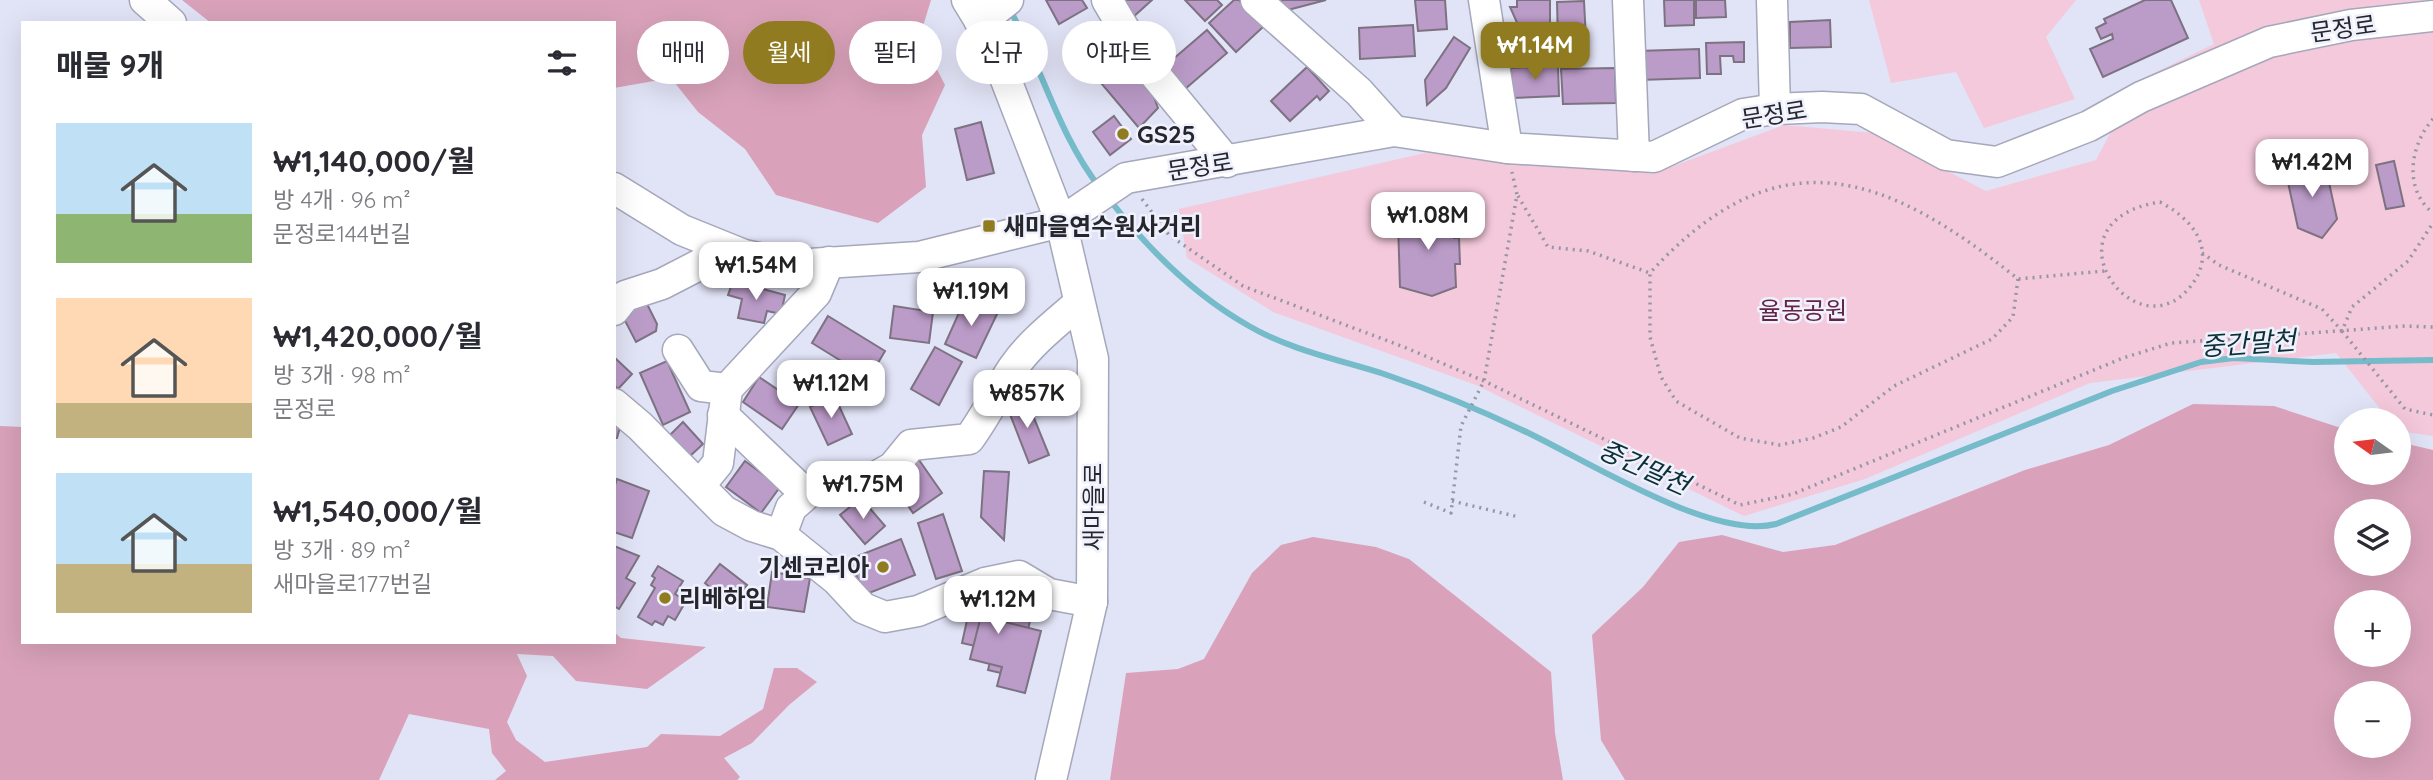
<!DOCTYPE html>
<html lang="ko">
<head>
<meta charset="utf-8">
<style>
	body { margin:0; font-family:Quicksand,"Noto Sans KR",sans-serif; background:#f7f7f7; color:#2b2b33; height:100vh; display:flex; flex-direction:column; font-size:26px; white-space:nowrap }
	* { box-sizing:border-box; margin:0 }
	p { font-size:23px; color:#7c7c81 }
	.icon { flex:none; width:38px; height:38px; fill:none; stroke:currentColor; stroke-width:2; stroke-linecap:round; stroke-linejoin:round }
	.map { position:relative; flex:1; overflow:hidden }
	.side { position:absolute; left:21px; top:21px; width:595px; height:623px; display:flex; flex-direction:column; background:#fff; border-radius:0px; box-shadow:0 7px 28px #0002 }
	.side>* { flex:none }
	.top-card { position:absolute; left:637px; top:21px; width:665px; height:63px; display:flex; gap:14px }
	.needle { width:46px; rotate:284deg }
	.controls { position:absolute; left:2334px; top:408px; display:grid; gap:14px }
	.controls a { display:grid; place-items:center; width:77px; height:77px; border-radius:50%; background:#fff; box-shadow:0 7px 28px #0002; font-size:35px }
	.price { position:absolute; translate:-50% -60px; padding:0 16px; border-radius:14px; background:#fff; color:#222; font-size:23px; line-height:46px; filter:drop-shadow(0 2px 4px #0008) }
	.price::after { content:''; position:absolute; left:50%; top:42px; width:21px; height:16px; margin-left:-10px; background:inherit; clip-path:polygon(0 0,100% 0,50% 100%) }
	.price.on { background:#907b21; color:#fff }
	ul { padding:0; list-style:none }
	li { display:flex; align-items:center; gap:21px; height:175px; padding:0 35px }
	li span { display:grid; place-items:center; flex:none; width:196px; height:140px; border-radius:0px; color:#555 }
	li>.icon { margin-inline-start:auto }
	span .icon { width:84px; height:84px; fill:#fffc; stroke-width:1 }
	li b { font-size:30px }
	h2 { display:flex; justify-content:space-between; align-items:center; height:84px; padding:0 35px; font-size:30px }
	.chip { padding:0 24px; border-radius:32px; background:#fff; box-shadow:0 7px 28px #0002; font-size:24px; line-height:63px }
	.chip.on { background:#907b21; color:#fff }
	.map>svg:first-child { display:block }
</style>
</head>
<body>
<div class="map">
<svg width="2433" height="780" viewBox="0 0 2433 780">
	<rect width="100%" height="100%" fill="#e1e3f6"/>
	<g fill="#f4c9db">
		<polygon points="1869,0 2076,0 2046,37 2075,99 1984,128 1956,72 1891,83"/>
		<polygon points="2199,0 2433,0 2433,436 2399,431 2399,420 2389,420 2336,353 2090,383 1865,479 1744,516 1476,385 1273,312 1187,258 1179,209 1425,153 1473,157 1556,156 1652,174 1784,125 1874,133 1986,191 2096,160 2138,81 2214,44"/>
	</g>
	<g fill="#d9a2ba" fill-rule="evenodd">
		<polygon points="182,0 931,0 920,36 945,85 922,135 926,187 878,223 776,195 745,149 698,112 671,78 614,88 614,23 211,23"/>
		<path d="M2193,404L2274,406L2347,430V472H2399V442L2433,450V780H1625L1601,740L1592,635L1643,587L1679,542L1722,535L1783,552L1835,545L2025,470L2109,445ZM2399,511V564H2347V511ZM2347,602H2399V654H2347ZM2347,693H2399V746H2347Z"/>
		<polygon points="0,426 23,427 23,642 614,642 614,632 621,638 706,647 647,689 576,681 553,656 517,654 527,676 507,722 516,740 545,762 647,747 661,734 720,736 763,709 774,668 797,668 817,682 789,705 752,743 724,758 740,777 737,780 495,780 506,771 492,753 489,729 409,714 379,780 0,780"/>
		<polygon points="1313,537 1376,547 1409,559 1551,672 1555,733 1563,780 1110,780 1126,673 1178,669 1204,659 1252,573 1281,545"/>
	</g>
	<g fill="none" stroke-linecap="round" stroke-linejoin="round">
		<g stroke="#75bbc9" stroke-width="6">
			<path d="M1009,8C1042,67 1058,134 1100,188"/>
			<path d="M1109,199C1148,249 1194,295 1249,326C1290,350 1340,360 1384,374C1431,390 1478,409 1522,430C1583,458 1712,541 1776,524L2112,391L2201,362L2234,358L2313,362L2433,360"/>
		</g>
	</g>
	<g fill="#bb9bc8" stroke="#7d7281" stroke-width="2">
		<polygon points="1046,0 1082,0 1087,8 1059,24"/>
		<polygon points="1117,0 1152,0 1132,18"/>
		<polygon points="1185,0 1217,0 1222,5 1205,21"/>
		<polygon points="1234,0 1239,0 1263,27 1236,52 1209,23"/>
		<polygon points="1281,0 1326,0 1284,11"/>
		<polygon points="1415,0 1445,0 1447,29 1418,31"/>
		<polygon points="1517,0 1550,0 1550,32 1531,34 1519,27 1510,7 1517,7"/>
		<polygon points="1664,0 1694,0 1694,25 1665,26"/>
		<polygon points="1696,0 1725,0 1726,17 1696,18"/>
		<polygon points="2145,0 2171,0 2188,38 2103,77 2090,49 2113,39 2112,34 2101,39 2096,28 2106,23 2104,19"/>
		<polygon points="1584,1 1586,40 1558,41 1557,2"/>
		<polygon points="1830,20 1831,47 1790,48 1790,22"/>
		<polygon points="1413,25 1415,56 1360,59 1359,28"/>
		<polygon points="1207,30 1227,53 1185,89 1165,66"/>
		<polygon points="1454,37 1470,48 1446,88 1427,105 1425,80"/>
		<polygon points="1744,42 1744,62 1734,62 1733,56 1720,56 1721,74 1707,74 1706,43"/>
		<polygon points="1699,49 1700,78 1639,80 1638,51"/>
		<polygon points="1114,52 1150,87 1158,108 1139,128 1090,70"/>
		<polygon points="1558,66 1559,96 1512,98 1511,68"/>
		<polygon points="1307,67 1329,91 1320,100 1317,96 1290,121 1271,101"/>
		<polygon points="1615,68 1616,103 1563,104 1561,69"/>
		<polygon points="1114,116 1131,139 1110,155 1093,132"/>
		<polygon points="981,122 994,173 967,180 955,129"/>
		<polygon points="2304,159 2326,169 2337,219 2322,238 2298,228 2287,178"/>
		<polygon points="2394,161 2404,206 2386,209 2376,165"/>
		<polygon points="1426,206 1453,212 1454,238 1459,238 1460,264 1455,264 1456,287 1432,296 1400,287 1398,223"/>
		<polygon points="733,281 785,295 781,314 767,311 764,323 738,318 742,299 728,295"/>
		<polygon points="643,296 657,324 656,331 636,342 619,309"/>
		<polygon points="966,297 998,312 976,358 945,344"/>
		<polygon points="894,306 933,312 929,343 890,338"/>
		<polygon points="828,316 885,351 869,378 812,343"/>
		<polygon points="935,347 962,362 939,405 911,389"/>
		<polygon points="614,357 632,374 618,389 614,385"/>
		<polygon points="667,361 690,412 663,425 640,373"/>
		<polygon points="759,377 799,404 782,429 743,402"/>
		<polygon points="834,395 852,434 828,445 810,407"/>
		<polygon points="1025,396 1049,455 1029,463 1006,404"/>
		<polygon points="614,422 621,424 617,438 614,438"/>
		<polygon points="683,422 703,444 689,457 669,436"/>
		<polygon points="919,460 942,493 913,513 890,480"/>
		<polygon points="745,461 780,487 761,513 726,487"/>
		<polygon points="984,471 1009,472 1004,540 981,517"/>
		<polygon points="617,479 649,491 632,538 614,532 614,488"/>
		<polygon points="861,498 885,526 865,544 840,515"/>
		<polygon points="943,514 962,571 936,579 918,523"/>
		<polygon points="901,539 915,575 864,595 850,559"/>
		<polygon points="614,546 639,556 626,578 635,583 619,609 614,606"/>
		<polygon points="720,564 747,585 731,605 705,583"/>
		<polygon points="658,566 683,581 675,594 686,601 675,620 668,616 663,625 655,621 652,625 638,617 655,588 651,585 655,578 652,576"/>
		<polygon points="772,572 810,578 804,612 767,607"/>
		<polygon points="971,602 1031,616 1018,677 988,670 993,650 962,643"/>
		<polygon points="981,616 1041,631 1025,693 997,686 1002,667 970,659"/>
	</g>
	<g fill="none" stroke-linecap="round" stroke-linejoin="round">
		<defs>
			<g id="minor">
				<polyline points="145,0 171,23"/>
				<polyline points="967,0 989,36 1061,222 1093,359 1092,602 1051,780"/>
				<polyline points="1107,0 1142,59 1227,162"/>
				<polyline points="1256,0 1359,92 1394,131"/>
				<polyline points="1484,0 1507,148"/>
				<polyline points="1628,0 1634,156"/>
				<polyline points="1772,0 1775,109"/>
				<polyline points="980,22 1008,0"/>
				<polyline points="614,188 682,230 744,255 794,265 919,257 1061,222 1126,178 1394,131 1507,148 1654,157 1743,114 1775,109 1822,107 1861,109 1946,155 1997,162 2089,126 2141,97 2269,42 2351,25 2433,16"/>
				<polyline points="614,310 625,296 662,284 728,250"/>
				<polyline points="678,350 701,386 727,389"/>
				<polyline points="614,404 640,426 724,511 752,526 781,535 837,580 863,608 885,617 918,611 985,583 1019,576 1049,594 1092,602"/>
				<polyline points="723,415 806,494"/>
				<polyline points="700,485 718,463 727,389 816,293 829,262"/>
				<path d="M781,535L791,508L817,485L872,479L893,467L911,445L969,439C986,416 997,392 1013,368C1030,343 1056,323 1079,303"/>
			</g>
		</defs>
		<use href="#minor" stroke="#a5a7ba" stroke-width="33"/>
		<g stroke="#9596a5" stroke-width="3.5" stroke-dasharray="2 5" stroke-linecap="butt">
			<path d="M2433,119C2410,145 2403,189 2433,213"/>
			<polyline points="1518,196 1548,247 1588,251 1650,273"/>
			<polyline points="1142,199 1169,235 1243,286 1409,349 1484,381 1740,505 1793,494 2123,358 2171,343 2406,326 2433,327"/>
			<path d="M2160,202C2193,219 2219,251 2190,287C2135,355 2039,221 2160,202Z"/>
			<polyline points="2202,253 2219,265 2322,309 2342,331 2352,307 2408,261 2433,223"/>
			<path d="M2018,279L2013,317L1992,339L1894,386L1841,427L1813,438L1780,445L1740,438L1676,401L1661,377L1650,337V273C1778,132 1886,173 2018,279L2104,271"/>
			<polyline points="2342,331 2405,409 2433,415"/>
			<polyline points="1452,501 1519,517"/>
			<polyline points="1424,502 1451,513 1461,426 1484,381 1517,195 1512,172"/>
		</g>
		<use href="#minor" stroke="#fff" stroke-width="30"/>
	</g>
	<g fill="#907b21" stroke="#eff1fd" stroke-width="2.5">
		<circle cx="1123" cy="134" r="7"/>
		<rect x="982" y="219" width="14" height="14" rx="3.5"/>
		<circle cx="883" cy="567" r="7"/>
		<circle cx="665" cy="598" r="7"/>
	</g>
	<g text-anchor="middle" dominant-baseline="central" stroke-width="5" stroke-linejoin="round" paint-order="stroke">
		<g font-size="24" fill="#26262d" stroke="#eff1fd">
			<text transform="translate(2343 28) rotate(-8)">문정로</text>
			<text transform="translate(1774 114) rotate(-9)">문정로</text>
			<text transform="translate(1200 166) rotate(-9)">문정로</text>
			<text transform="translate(1093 507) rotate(-90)">새마을로</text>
		</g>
		<g font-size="24" font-weight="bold" fill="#26262d" stroke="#eff1fd" text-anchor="start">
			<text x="1137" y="134">GS25</text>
			<text x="1003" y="226">새마을연수원사거리</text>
			<text x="869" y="567" text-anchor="end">기센코리아</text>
			<text x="679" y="598">리베하임</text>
		</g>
		<g font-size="24" fill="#652346" stroke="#eff1fd">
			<text x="1803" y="310">율동공원</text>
		</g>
		<g font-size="26" font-style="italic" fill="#0b2f35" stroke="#eff1fd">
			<text transform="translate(2248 343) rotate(-4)">중간말천</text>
			<text transform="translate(1644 467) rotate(24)">중간말천</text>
		</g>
	</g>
</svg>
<div class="controls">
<a><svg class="needle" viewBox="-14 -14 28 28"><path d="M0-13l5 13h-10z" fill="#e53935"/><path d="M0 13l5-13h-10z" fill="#7c7c81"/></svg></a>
<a><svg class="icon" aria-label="layers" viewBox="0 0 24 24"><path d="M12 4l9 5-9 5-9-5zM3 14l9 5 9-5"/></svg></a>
<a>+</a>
<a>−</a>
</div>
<b class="price on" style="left:1535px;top:82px">₩1.14M</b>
<b class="price" style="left:2312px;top:199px">₩1.42M</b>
<b class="price" style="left:1428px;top:252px">₩1.08M</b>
<b class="price" style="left:756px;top:302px">₩1.54M</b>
<b class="price" style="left:971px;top:328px">₩1.19M</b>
<b class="price" style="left:831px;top:420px">₩1.12M</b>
<b class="price" style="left:1027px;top:430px">₩857K</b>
<b class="price" style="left:863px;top:521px">₩1.75M</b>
<b class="price" style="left:998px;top:636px">₩1.12M</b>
<div class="top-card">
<a class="chip">매매</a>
<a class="chip on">월세</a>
<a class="chip">필터</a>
<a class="chip">신규</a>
<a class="chip">아파트</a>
</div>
<section class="side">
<h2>매물 9개<svg class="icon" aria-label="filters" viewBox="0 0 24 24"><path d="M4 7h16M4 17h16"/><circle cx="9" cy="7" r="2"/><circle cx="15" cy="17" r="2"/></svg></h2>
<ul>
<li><span style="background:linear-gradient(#bfe0f5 65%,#8fb573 0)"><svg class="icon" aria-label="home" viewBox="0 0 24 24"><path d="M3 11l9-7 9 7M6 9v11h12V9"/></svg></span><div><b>₩1,140,000/월</b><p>방 4개 · 96 m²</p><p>문정로144번길</p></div></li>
<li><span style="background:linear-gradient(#ffd9b3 75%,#c2b280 0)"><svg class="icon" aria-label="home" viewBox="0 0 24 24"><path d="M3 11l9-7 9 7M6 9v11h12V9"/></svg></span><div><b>₩1,420,000/월</b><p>방 3개 · 98 m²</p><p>문정로</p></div></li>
<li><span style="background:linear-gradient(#bfe0f5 65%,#c2b280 0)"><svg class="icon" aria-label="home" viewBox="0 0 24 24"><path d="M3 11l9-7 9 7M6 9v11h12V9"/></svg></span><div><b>₩1,540,000/월</b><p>방 3개 · 89 m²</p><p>새마을로177번길</p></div></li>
</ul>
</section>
</div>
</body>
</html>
